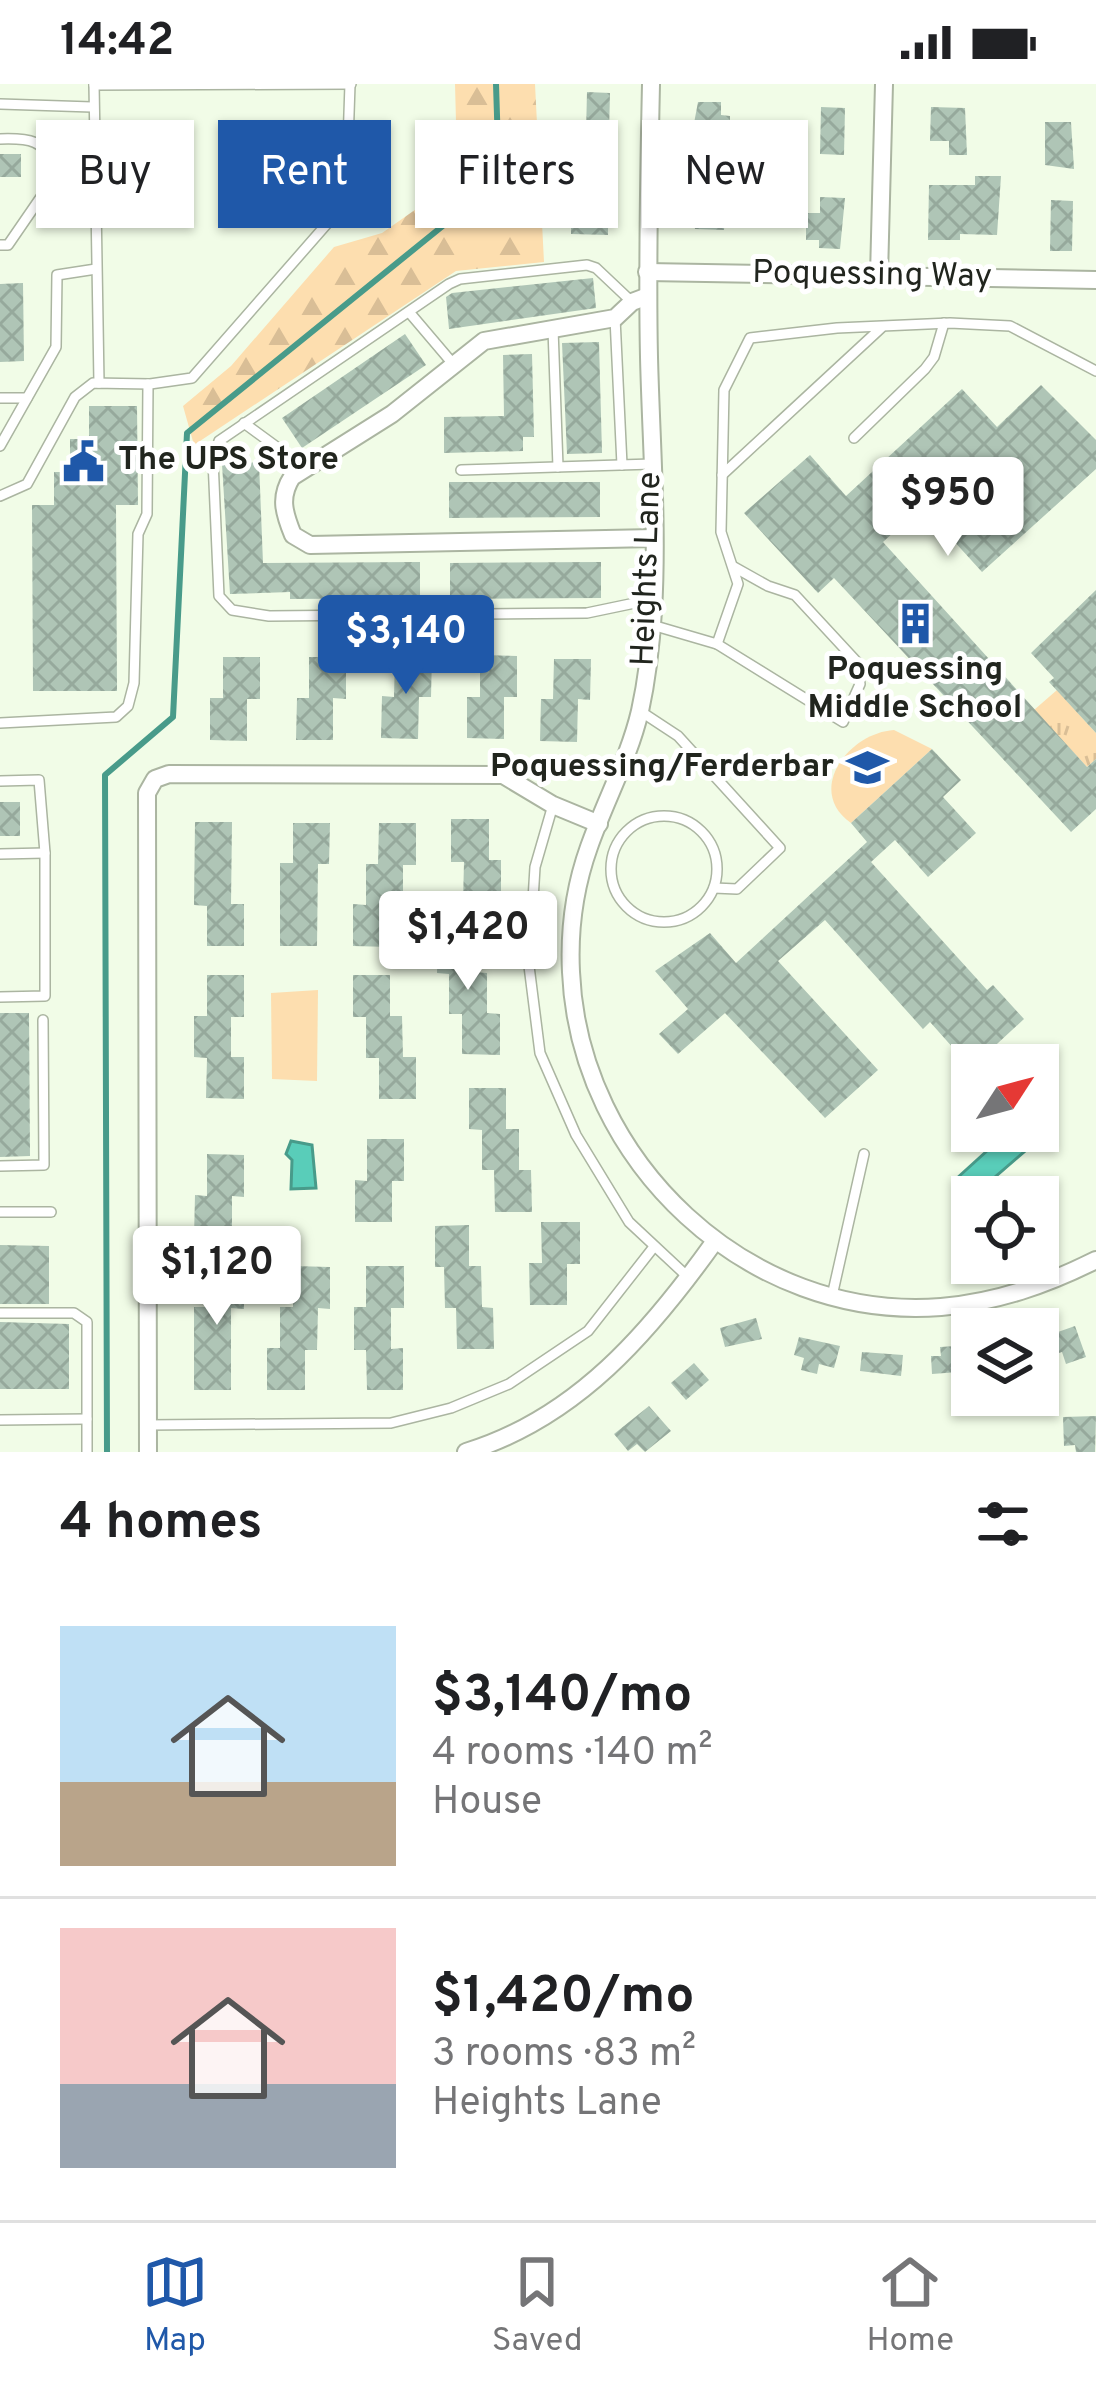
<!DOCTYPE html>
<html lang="en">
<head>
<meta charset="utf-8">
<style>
	body { margin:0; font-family:Overpass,sans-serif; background:#f2f2f2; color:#202124; height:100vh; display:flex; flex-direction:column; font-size:45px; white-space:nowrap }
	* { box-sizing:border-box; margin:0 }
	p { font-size:39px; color:#757577 }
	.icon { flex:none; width:66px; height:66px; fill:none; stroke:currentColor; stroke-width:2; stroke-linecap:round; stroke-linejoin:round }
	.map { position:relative; height:1368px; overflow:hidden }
	.drawer { display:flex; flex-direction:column; background:#fff; flex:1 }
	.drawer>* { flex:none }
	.top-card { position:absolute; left:36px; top:36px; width:1026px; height:108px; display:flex; gap:24px }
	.needle { width:78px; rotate:54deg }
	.buttons { position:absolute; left:951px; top:960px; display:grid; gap:24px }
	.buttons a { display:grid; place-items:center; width:108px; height:108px; border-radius:0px; background:#fff; box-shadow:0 3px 9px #0004; font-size:60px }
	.price { position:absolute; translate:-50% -102px; padding:0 27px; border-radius:12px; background:#fff; color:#222; font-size:39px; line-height:78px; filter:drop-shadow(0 3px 6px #0008) }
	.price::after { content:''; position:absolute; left:50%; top:72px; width:36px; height:27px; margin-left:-18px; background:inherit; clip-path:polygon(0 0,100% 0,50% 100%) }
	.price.active { background:#1f58a9; color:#fff }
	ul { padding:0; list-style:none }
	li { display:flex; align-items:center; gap:36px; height:300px; padding:0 60px }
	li+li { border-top:3px solid #e0e0e0 }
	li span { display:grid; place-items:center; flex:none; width:336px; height:240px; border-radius:0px; color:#555 }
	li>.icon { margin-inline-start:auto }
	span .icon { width:144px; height:144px; fill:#fffc; stroke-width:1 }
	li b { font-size:51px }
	h2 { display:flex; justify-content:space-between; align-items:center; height:144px; padding:0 60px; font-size:51px }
	.tag { padding:0 42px; border-radius:0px; background:#fff; box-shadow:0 3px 9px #0004; font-size:42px; line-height:108px }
	.tag.active { background:#1f58a9; color:#fff }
	.status { display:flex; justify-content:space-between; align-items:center; height:84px; padding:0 60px; background:#fff; direction:ltr }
	.status svg { height:33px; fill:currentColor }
	.dock { display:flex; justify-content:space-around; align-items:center; height:168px; border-top:3px solid #e0e0e0; background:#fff; font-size:33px; color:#757577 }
	.dock a { display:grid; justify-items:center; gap:6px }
	.dock .active { color:#1f58a9 }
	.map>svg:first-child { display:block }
</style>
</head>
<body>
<div class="status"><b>14:42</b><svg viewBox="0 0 49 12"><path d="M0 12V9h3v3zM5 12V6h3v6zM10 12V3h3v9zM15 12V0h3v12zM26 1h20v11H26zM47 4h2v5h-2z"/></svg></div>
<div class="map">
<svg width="1096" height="1368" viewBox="0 0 1096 1368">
	<defs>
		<pattern id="grass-tufts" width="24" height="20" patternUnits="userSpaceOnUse" patternTransform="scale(3)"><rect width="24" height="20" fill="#fddeaf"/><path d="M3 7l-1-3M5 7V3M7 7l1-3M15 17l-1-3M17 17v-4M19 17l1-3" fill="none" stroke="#d9be96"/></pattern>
		<pattern id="forest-firs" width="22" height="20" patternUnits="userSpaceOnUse" patternTransform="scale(3)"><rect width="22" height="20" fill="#fddeaf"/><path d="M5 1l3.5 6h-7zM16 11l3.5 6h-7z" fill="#d9be96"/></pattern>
		<pattern id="building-cross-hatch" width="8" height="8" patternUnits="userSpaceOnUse" patternTransform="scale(3)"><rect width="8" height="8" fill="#afc5b6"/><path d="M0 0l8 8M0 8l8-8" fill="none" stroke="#96a99c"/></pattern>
	</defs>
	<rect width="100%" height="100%" fill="#f1fce7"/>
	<polygon fill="url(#grass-tufts)" points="1057,606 1096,649 1096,675 1087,683 1034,626"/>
	<polygon fill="url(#forest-firs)" points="455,0 535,0 544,178 456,187 194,361 183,322 231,282 334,163 382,149 429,116 456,38"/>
	<g fill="#fddeaf">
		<path d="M894,646L932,665L851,739C805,707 848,649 894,646Z"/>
		<polygon points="318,906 317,997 272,995 271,909"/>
	</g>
	<g fill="#59cdb9" stroke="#489b8a" stroke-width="3">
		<polygon points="1009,1047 1020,1047 1032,1061 972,1113 956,1095"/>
		<polygon points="291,1057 312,1061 316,1104 291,1105 292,1076 286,1070"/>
	</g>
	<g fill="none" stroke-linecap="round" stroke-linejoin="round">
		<polyline stroke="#489b8a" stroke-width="6" points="107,1368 105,691 173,633 187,349 476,115 498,63 496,0"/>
	</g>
	<g fill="url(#building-cross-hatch)">
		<polygon points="587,8 610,9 609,50 586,49"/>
		<polygon points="698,18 721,18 721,31 730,32 730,51 692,50"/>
		<polygon points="821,23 845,24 844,71 820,70"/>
		<polygon points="931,23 965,24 967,71 949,71 949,57 930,57"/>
		<polygon points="1045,38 1071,38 1074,85 1045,81"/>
		<rect x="0" y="70" width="21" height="23"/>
		<polygon points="579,85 616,86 615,142 608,142 608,151 571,150 571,131 579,131"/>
		<polygon points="975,92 1001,92 997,151 960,150 960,156 928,156 929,101 975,101"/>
		<polygon points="696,101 736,102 735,135 725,135 724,146 695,145 691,117 695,117"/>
		<polygon points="820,113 845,114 840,165 819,164 819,156 806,156 806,129 820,129"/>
		<polygon points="1051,116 1073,117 1072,167 1050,167"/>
		<polygon points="593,194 596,224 449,245 446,213 452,209"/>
		<polygon points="23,199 24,277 0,278 0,200"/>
		<polygon points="405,250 426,281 302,364 282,334"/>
		<polygon points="599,258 602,369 567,370 562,259"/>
		<polygon points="532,270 534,353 523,353 523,367 444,369 444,333 504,332 503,271"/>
		<polygon points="1041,301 1096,356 1096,385 982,488 922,422 883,458 1087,683 1096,675 1096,725 1071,748 834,494 818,509 744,429 810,371 846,412 962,305 997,343"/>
		<polygon points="89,322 137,322 138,421 116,421 117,607 33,607 32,421 54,421 54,388 70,388 70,355 89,355"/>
		<polygon points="259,378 263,479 420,478 420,514 290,515 290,508 230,510 222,380"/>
		<polygon points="449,398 600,398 600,433 449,434"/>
		<polygon points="601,478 601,514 450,515 450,479"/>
		<polygon points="1096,506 1096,649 1049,598 1054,594 1031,569"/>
		<polygon points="395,571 432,572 431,613 419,613 418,655 381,654 382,612 394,613"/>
		<polygon points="480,571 517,572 517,613 504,613 504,655 467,654 467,613 480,613"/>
		<polygon points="223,573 260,573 260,615 247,615 247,657 210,656 210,614 223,614"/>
		<polygon points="309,573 346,573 346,615 333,614 333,656 296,656 297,614 309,614"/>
		<polygon points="554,575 591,575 590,616 578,615 577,658 540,657 541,615 553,615"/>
		<polygon points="932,665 961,696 943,713 976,749 928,793 895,756 871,778 987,906 993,901 1024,935 971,984 930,938 923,945 825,836 778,877 878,986 825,1034 725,929 678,970 659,950 688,925 655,887 710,849 736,879 867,758 851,739"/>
		<rect x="0" y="718" width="20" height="34"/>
		<polygon points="451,735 489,735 489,776 501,776 501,818 463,818 464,778 451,778"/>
		<polygon points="195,738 232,738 231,820 244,820 244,862 207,862 207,822 194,821"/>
		<polygon points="293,739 330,739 329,780 318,780 317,862 280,862 280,779 293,779"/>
		<polygon points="379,739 416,739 416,781 403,781 403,822 391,822 390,863 353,862 353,820 366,821 366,780 378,780"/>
		<polygon points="438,847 475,847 475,888 487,889 487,929 500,930 500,971 462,970 462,930 449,930 449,890 437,889"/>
		<polygon points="207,891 244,891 244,933 231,933 231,973 244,973 244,1015 206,1014 207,974 194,973 194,932 207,932"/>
		<polygon points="353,891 390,891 390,932 402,932 403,973 416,973 416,1015 379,1015 379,974 366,974 366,933 353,933"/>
		<polygon points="0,929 29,929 30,1072 0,1073"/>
		<polygon points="469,1004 506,1004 506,1045 519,1045 519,1086 531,1086 532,1128 495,1128 494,1086 482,1086 482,1046 469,1045"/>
		<polygon points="367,1055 404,1055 404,1097 392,1097 392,1138 355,1138 355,1096 367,1097"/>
		<polygon points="207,1070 244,1071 244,1113 232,1112 232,1154 194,1153 195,1111 207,1112"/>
		<polygon points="541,1138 580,1138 580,1180 567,1180 567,1221 530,1221 529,1179 542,1179"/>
		<polygon points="469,1141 469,1182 481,1182 482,1223 493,1224 494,1265 457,1265 456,1224 445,1224 444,1183 435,1183 435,1142"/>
		<polygon points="0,1161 49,1162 49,1220 0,1220"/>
		<polygon points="207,1182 244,1182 244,1225 231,1224 231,1306 194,1306 194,1223 207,1223"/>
		<polygon points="293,1182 330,1183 330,1225 318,1224 317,1266 305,1266 305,1306 267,1306 267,1264 280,1264 280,1223 293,1223"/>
		<polygon points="366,1182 404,1182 404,1224 391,1224 391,1265 403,1264 403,1306 367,1306 366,1266 354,1266 354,1223 366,1223"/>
		<polygon points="756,1234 762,1255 725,1263 720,1244"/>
		<polygon points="0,1238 69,1240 69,1305 0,1305"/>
		<polygon points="1075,1242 1086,1273 1066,1280 1062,1268 1038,1276 1038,1255"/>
		<polygon points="799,1253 840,1262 834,1284 819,1280 817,1290 801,1286 804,1274 794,1271"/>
		<polygon points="972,1261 972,1287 932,1290 931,1272 941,1272 940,1263"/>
		<polygon points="862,1268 903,1271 901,1292 860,1287"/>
		<polygon points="694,1279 709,1296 686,1316 671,1299"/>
		<polygon points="649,1322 671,1347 645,1368 637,1360 628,1367 614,1350"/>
		<polygon points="1096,1332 1095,1368 1076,1368 1075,1361 1064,1362 1063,1333"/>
	</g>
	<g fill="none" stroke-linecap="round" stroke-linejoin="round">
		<defs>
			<g id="service">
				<polyline points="94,0 99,299"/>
				<polyline points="94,1 351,0"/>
				<polyline points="0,20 92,23"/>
				<path d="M0,55C28,54 46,55 54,85L52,97L8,161H0"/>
				<polyline points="632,218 596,184 587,181 460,195 449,200 219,357 213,376 219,512 232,526 269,532 587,529 654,515"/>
				<polyline points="409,228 454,281"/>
				<polyline points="615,234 622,381"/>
				<polyline points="553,245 558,383"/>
				<polyline points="0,314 27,314"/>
				<polyline points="244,339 304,383"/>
				<polyline points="854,354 925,285 934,273 944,239"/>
				<polyline points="0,362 56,263 57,191 96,185"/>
				<polyline points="461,386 652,380"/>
				<polyline points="722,391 881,244"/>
				<polyline points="0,412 27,400 75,313 93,299 150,300 192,294 346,118 350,0"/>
				<polyline points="652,541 717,560 843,638 860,600 857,578 795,511 768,502 734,483"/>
				<polyline points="717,560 738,500 721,448 724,306 750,254 837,244 950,239 1010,242 1096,287"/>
				<polyline points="640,627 678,652 780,764 737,805 714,804"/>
				<polyline points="0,639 116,633 128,622 134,599 138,450 147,430 148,300"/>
				<polyline points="0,697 39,696 45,769 45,912 0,913"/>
				<polyline points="553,721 535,783 529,882 540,969 576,1051 629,1138 689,1194"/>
				<circle cx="664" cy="785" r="53"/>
				<polyline points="0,770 45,769"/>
				<polyline points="0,1082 44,1081 43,936"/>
				<polyline points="0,1128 51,1128"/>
				<polyline points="832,1212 864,1070"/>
				<polyline points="0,1229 74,1229 87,1238 87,1368"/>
				<polyline points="0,1336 87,1335"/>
				<polyline points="148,1341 391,1339 451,1324 509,1300 588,1247 653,1164"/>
			</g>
			<g id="minor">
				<path d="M651,0C649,91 647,182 649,273C651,357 658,443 653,527C651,560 647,595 640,627C629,674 605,717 589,763C575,802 569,847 571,888C579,1077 748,1238 941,1223C997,1218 1046,1201 1096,1176"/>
				<polyline points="647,188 1096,196"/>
				<polyline points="879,191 884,0"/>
				<path d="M648,212L632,218L615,234L484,257L392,330L292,393C279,413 284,429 293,451L310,461L654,454"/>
				<polyline points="148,1368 147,709 155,695 169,690 503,691 553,721 599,740"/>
				<path d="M466,1368C577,1334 650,1248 715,1157"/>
			</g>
		</defs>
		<use href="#service" stroke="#abb5a1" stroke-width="12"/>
		<use href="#minor" stroke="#abb5a1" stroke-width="20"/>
		<use href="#service" stroke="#fff" stroke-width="9"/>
		<use href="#minor" stroke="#fff" stroke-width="16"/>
	</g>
	<defs>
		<symbol id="civic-bare" viewBox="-9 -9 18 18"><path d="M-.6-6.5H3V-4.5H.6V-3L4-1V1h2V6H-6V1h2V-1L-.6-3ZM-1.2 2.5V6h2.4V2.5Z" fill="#1f58a9" stroke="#fff" stroke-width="2.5" paint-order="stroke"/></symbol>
		<symbol id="building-bare" viewBox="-9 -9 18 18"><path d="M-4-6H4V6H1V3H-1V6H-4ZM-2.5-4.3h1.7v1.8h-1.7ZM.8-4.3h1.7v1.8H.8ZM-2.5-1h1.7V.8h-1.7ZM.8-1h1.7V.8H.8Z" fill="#1f58a9" stroke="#fff" stroke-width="2.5" paint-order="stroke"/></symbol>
		<symbol id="school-bare" viewBox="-9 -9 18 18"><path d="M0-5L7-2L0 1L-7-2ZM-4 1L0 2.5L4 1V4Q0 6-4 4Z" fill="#1f58a9" stroke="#fff" stroke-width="2.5" paint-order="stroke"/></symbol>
	</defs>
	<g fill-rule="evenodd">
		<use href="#civic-bare" x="54" y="348" width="59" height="59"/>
		<use href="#building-bare" x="886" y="510" width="59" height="59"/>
		<use href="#school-bare" x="838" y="654" width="59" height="59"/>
	</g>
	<g text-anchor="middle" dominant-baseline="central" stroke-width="10" stroke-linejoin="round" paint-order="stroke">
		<g font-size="33" fill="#21251e" stroke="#fff">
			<text transform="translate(872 192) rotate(1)">Poquessing Way</text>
			<text transform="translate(648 485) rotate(-88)">Heights Lane</text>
		</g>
		<g font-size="33" font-weight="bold" fill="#21251e" stroke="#fff" text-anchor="start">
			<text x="118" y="377">The UPS Store</text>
			<text x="915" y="587" text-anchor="middle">Poquessing<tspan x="915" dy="38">Middle School</tspan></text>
			<text x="834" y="684" text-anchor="end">Poquessing/Ferderbar</text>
		</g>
	</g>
</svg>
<div class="buttons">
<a><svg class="needle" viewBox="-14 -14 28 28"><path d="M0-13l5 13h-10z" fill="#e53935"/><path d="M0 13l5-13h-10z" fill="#757577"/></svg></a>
<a><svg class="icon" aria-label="locate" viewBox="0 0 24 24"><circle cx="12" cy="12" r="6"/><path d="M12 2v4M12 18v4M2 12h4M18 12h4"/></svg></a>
<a><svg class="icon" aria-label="layers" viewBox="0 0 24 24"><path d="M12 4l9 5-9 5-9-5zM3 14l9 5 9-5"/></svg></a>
</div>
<b class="price" style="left:948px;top:475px">$950</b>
<b class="price active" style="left:406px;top:613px">$3,140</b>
<b class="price" style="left:468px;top:909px">$1,420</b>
<b class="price" style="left:217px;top:1244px">$1,120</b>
<div class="top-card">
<a class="tag">Buy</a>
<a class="tag active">Rent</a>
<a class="tag">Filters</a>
<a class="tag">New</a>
</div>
</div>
<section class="drawer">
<h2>4 homes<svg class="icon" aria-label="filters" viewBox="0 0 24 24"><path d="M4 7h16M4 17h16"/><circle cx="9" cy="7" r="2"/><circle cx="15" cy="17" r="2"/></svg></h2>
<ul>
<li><span style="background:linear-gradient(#bfe0f5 65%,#b9a48a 0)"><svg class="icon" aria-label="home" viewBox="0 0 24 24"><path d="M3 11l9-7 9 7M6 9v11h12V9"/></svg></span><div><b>$3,140/mo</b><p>4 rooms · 140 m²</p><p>House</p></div></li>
<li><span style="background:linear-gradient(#f6c9c9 65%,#9aa5b1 0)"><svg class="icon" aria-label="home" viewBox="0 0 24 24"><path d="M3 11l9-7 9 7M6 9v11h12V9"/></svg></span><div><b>$1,420/mo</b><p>3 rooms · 83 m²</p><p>Heights Lane</p></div></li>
</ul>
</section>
<nav class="dock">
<a class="active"><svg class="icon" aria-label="map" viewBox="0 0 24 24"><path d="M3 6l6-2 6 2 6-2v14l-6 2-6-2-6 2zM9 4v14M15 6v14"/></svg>Map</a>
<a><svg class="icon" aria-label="saved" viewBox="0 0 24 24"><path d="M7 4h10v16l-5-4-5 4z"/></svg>Saved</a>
<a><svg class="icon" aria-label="home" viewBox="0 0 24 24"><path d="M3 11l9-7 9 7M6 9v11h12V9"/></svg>Home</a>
</nav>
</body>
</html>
